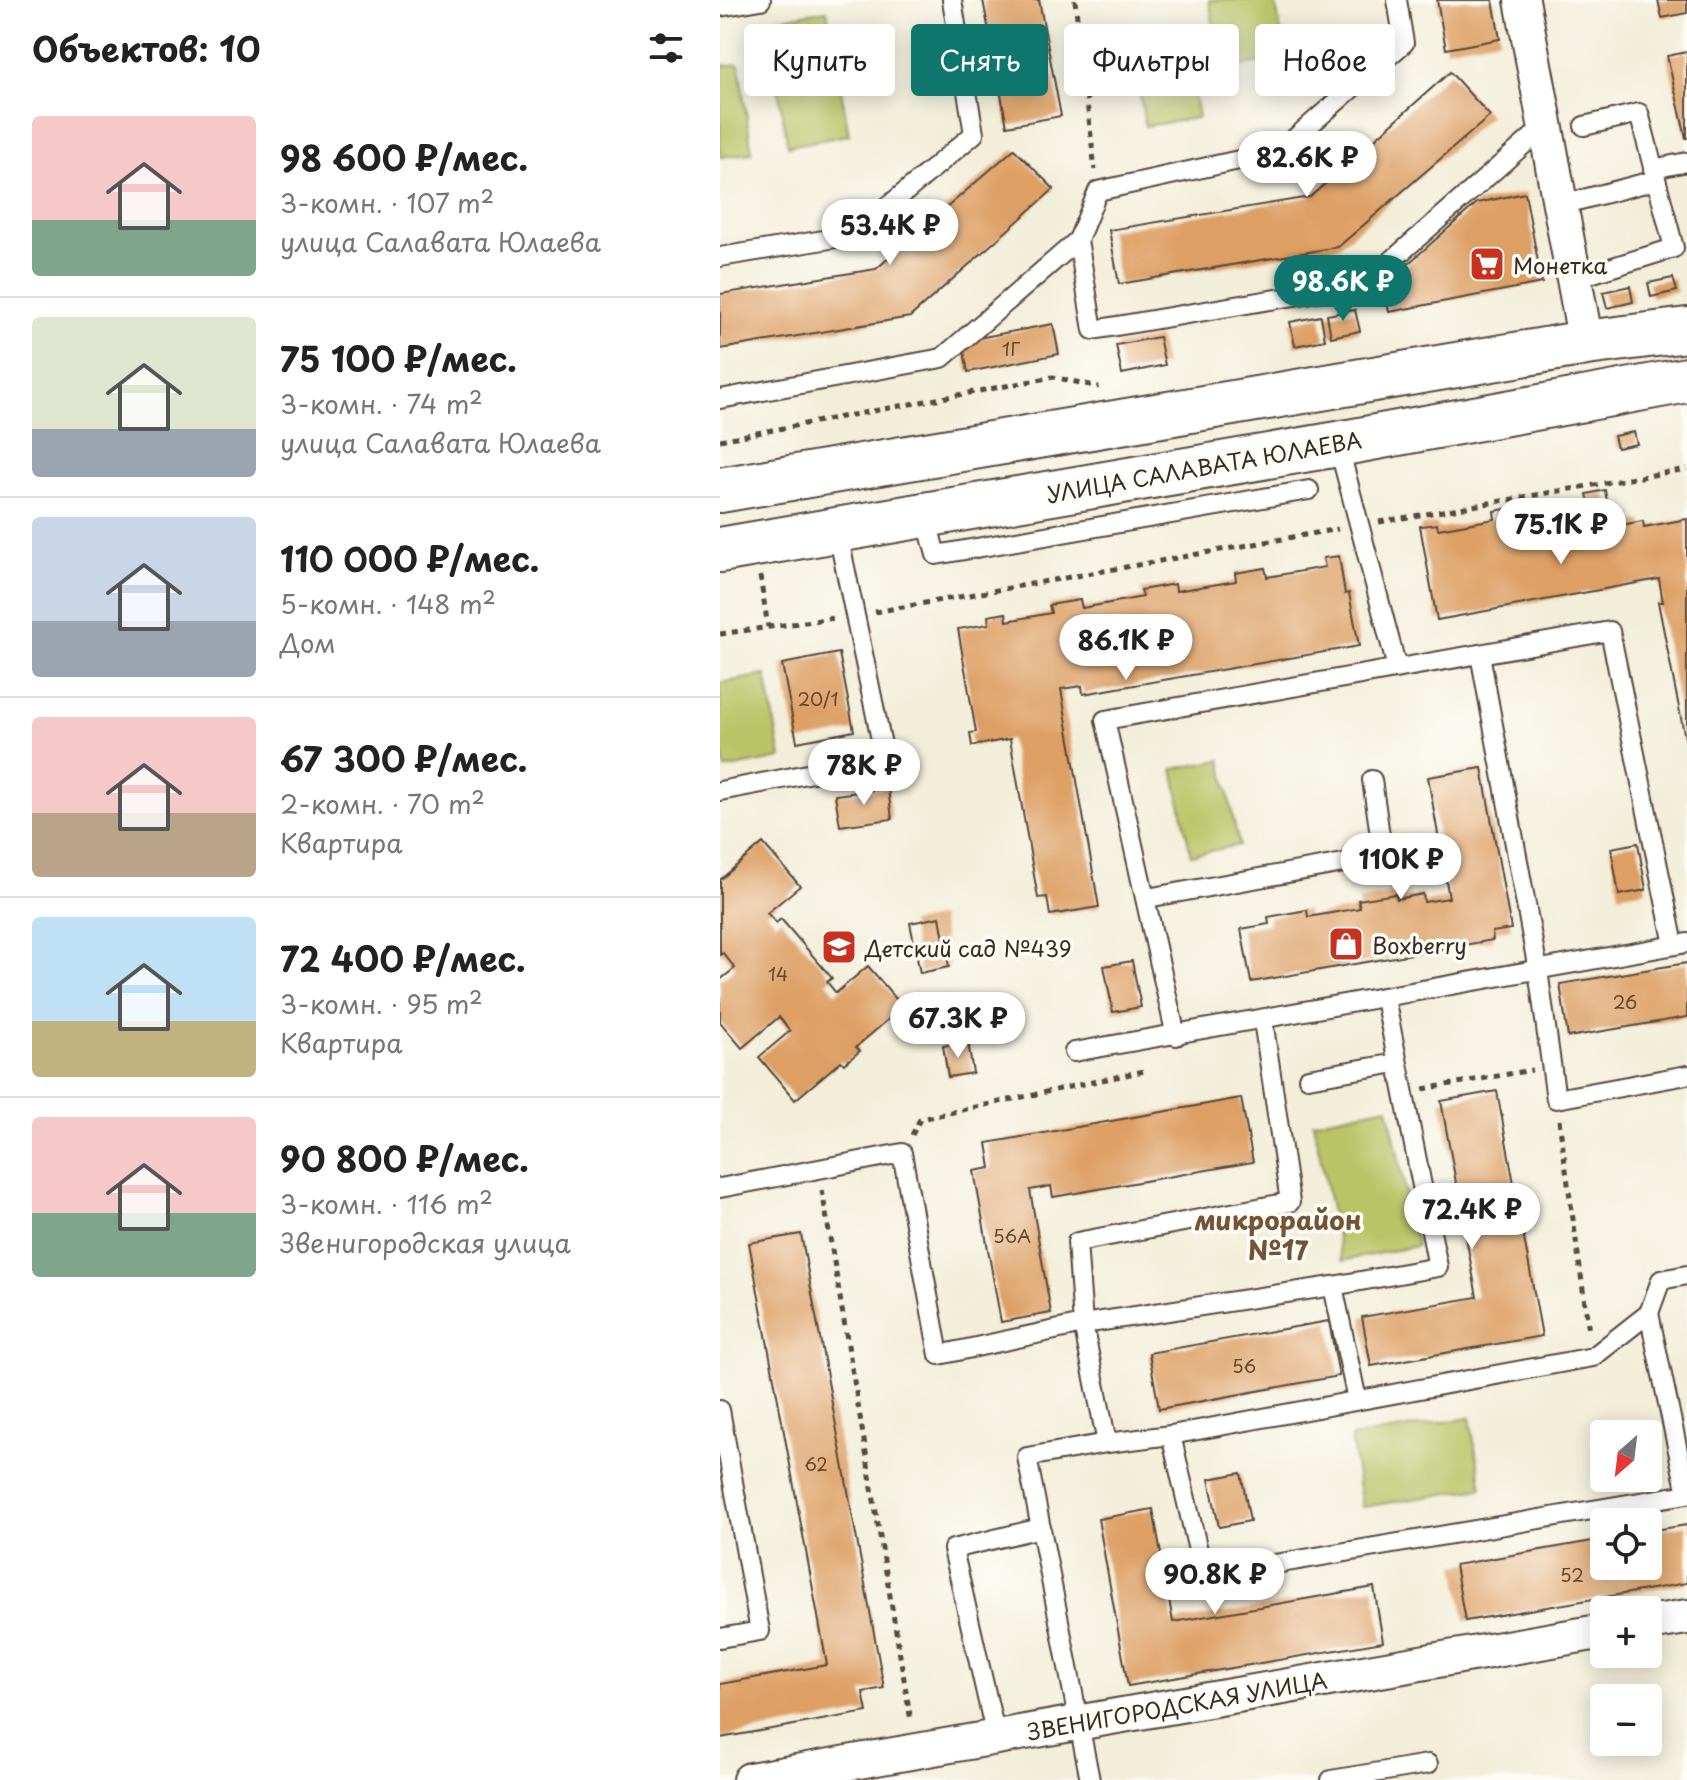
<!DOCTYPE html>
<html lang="ru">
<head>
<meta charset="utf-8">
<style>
	body { margin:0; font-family:"Playpen Sans",sans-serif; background:#f2f2f2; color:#222; height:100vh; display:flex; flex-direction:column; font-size:30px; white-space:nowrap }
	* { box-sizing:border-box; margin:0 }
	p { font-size:26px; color:#767676 }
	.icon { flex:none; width:44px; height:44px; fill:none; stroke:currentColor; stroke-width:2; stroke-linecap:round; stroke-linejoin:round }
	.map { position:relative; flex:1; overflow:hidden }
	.sheet { display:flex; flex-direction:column; background:#fff; width:720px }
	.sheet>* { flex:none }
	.guide { position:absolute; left:24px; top:24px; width:760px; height:72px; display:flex; gap:16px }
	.needle { width:52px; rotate:208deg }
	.fabs { position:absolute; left:870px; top:1420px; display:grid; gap:16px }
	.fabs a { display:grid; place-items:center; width:72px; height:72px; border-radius:8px; background:#fff; box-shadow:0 4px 20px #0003; font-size:40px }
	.price { position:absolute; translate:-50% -68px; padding:0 18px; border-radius:28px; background:#fff; color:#222; font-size:26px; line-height:52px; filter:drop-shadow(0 2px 4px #0008) }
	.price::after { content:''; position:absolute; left:50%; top:48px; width:24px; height:18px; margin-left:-12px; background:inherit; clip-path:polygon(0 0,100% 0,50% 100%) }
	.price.current { background:#0f766e; color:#fff }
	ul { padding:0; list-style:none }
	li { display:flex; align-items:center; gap:24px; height:200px; padding:0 32px }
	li+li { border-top:2px solid #e0e0e0 }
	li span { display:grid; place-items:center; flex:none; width:224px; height:160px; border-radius:8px; color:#555 }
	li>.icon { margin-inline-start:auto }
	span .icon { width:96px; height:96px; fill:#fffc; stroke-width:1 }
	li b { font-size:34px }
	h2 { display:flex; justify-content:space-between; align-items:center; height:96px; padding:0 32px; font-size:34px }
	.chip { padding:0 28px; border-radius:8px; background:#fff; box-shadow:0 4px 20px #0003; font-size:28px; line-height:72px }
	.chip.current { background:#0f766e; color:#fff }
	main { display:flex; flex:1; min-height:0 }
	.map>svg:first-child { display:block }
</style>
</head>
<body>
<main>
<section class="sheet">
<h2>Объектов: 10<svg class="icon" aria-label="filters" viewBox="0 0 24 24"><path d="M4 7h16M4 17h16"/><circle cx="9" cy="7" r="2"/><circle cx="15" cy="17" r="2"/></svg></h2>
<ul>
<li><span style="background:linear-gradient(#f6c9c9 65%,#7fa58c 0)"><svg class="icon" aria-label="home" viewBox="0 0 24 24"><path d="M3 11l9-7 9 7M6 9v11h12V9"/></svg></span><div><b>98 600 ₽/мес.</b><p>3-комн. · 107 m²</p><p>улица Салавата Юлаева</p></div></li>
<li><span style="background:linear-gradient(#dfe7d0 70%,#9aa5b1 0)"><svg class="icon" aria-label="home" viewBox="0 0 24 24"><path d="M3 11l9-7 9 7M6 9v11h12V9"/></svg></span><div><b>75 100 ₽/мес.</b><p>3-комн. · 74 m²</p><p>улица Салавата Юлаева</p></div></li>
<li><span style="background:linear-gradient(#c9d6e8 65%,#9aa5b1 0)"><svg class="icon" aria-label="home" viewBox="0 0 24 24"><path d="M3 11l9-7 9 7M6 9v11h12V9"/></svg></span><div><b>110 000 ₽/мес.</b><p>5-комн. · 148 m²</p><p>Дом</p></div></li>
<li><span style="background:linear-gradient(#f6c9c9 60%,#b9a48a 0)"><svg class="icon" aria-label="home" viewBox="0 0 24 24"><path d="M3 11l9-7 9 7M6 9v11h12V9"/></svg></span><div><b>67 300 ₽/мес.</b><p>2-комн. · 70 m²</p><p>Квартира</p></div></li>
<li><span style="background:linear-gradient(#bfe0f5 65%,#c2b280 0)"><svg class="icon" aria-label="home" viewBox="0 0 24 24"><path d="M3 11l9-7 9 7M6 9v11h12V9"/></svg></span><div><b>72 400 ₽/мес.</b><p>3-комн. · 95 m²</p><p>Квартира</p></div></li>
<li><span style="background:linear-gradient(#f6c9c9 60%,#7fa58c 0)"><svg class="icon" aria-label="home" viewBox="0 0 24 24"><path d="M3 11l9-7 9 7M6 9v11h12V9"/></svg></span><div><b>90 800 ₽/мес.</b><p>3-комн. · 116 m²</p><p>Звенигородская улица</p></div></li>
</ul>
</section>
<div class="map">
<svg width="967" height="1780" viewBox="0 0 967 1780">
	<rect width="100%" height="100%" fill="#fdfcf7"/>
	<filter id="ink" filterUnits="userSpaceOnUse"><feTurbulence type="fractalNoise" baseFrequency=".0125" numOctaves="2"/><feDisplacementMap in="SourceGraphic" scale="16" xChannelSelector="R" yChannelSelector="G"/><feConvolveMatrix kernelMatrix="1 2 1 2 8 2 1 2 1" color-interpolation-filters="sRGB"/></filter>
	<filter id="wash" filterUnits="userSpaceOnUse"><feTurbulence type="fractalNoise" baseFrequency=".006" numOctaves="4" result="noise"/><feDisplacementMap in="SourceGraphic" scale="32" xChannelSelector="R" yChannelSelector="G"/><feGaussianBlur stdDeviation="1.8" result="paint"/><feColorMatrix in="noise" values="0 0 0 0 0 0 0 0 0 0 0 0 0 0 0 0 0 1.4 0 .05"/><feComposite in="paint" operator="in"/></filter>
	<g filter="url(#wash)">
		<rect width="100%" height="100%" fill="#f3eed9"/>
		<g fill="#b8c566" stroke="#7a7842" stroke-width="2">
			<polygon points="489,0 555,0 566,58 502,69"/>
			<polygon points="107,10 129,135 68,146 46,21"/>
			<polygon points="19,64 32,153 0,157 0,66"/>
			<polygon points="470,67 478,118 425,126 417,77"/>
			<polygon points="46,675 61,758 5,769 0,744 0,683"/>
			<polygon points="501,760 519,845 471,855 453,769"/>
			<polygon points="668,1107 697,1246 622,1261 593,1122"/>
			<polygon points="750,1418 762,1488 642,1507 631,1437"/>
		</g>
		<g id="blocks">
			<g fill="#dd9f63">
				<polygon points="263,0 319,0 341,116 287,126"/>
				<polygon points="717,0 773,0 780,39 726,49"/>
				<polygon points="938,0 967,0 967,13 942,18"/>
				<polygon points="967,52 967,138 966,138 947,56"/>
				<polygon points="730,72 770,116 618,247 399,284 389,230 590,197"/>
				<polygon points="294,149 334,189 190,317 0,349 0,294 156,269"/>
				<polygon points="805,193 822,283 669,312 664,285 757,203"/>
				<polygon points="953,278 957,291 931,297 928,283"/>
				<polygon points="910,286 913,302 887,308 883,292"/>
				<polygon points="635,310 640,331 611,337 607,315"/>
				<polygon points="601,316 605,340 575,346 570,322"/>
				<polygon points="333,324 339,354 248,372 242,341"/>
				<polygon points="439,337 445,365 402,374 396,345"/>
				<polygon points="914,432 917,444 897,448 894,436"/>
				<polygon points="885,490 891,527 923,521 924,527 967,519 967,748 938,602 943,602 939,579 717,620 700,526 717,524 718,529 775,519 774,511 808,505 810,513 869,502 867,494"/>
				<polygon points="619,556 625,594 629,593 639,646 363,694 362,686 341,689 379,907 330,915 327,897 318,898 290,739 252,746 250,733 256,732 238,629 269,624 268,616 286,613 287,621 331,613 329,605 360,600 362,608 423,597 421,590 455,584 456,591 516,581 515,573 545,568 547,577 605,567 603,558"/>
				<polygon points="119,653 134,731 77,742 62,664"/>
				<polygon points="762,768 791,929 772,932 773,940 531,982 521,929 549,924 548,917 587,910 588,917 640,908 638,900 675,894 677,899 703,894 704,902 729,898 708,777"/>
				<polygon points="168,788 172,819 120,826 115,795"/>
				<polygon points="43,843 80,886 47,913 56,923 61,919 112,978 107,982 116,993 148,966 183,1007 136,1047 140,1051 124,1064 121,1061 75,1100 39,1057 70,1031 59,1017 22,1048 0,1022 0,980 15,968 3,953 0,955 0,880"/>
				<polygon points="918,843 926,890 899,895 891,848"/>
				<polygon points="220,917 229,967 200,973 190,923"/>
				<polygon points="412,961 421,1007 393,1012 384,966"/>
				<polygon points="967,963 967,1017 848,1037 840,984"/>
				<polygon points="248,1042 253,1073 228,1077 223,1046"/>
				<polygon points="777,1091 822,1336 651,1366 642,1317 757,1297 721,1101"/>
				<polygon points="521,1098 533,1162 333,1197 331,1186 310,1190 331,1313 281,1322 254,1171 271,1168 267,1143"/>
				<polygon points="81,1234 164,1688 143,1692 147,1712 0,1738 0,1684 107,1665 29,1243"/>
				<polygon points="609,1321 619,1376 439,1409 429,1353"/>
				<polygon points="521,1473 530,1521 499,1527 489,1479"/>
				<polygon points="433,1509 453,1622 654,1587 663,1642 408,1686 378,1519"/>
				<polygon points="967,1525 967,1583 745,1621 735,1565 884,1539 884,1566 928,1566 928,1531"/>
			</g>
		</g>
	</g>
	<g filter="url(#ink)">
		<use href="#blocks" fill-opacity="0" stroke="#57473a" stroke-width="2"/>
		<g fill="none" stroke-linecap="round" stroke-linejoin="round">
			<defs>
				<g id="service">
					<polyline points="0,7 41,0"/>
					<polyline points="933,169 967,162"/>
					<polyline points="841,205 936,180"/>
					<polyline points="358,240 373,330 645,284 826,125"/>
					<polyline points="0,257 134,235 254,134 232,0"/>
					<polyline points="854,279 954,248 919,113 864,126"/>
					<polyline points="0,399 222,358 358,240 378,191 560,151 684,43 677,0"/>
					<polyline points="618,444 677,668"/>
					<polyline points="205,514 216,555 589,490"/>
					<polyline points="760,654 818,970 836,1099 967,1075"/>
					<polyline points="0,791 165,759 117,529"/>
					<polyline points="427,898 663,856 652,780"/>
					<polyline points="456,1036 385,720 890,631 954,945"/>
					<polyline points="354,1052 967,943"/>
					<polyline points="588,1078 677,1063"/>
					<polyline points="0,1188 182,1153 219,1355 363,1324 613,1286 718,1267 665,998"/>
					<polyline points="613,1286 637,1400"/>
					<polyline points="0,1410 40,1631 0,1638"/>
					<polyline points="451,1435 484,1576 967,1494 929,1313"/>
					<polyline points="387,1443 363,1324 357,1242 570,1202 543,1020"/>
					<polyline points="276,1737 233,1549 321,1528"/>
					<polyline points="370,1780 307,1457 387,1443 451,1435 873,1357 929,1313 941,1280 967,1275"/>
					<polyline points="611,1780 708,1764"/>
				</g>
				<g id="minor">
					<polyline points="802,0 866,343"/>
					<polyline points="928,1623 967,1617"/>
					<polyline points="30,1780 884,1631"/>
				</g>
				<g id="tertiary">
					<polyline points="0,490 866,343 967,330"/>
					<polyline points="0,550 618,444 967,380"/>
				</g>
			</defs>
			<use href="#service" stroke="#57473a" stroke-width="22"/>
			<use href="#minor" stroke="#57473a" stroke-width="38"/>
			<use href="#tertiary" stroke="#57473a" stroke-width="48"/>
			<g stroke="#57473a" stroke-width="5" stroke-dasharray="6 6" stroke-linecap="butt">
				<polyline points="355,0 375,170"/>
				<polyline points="0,440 333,377 379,387"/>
				<polyline points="659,522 967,469"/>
				<polyline points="40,576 48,627"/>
				<polyline points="155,612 618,529"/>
				<polyline points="0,634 114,618"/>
				<polyline points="703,1089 812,1070"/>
				<polyline points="839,1120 869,1332"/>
				<polyline points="192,1135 200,1119 424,1071"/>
				<polyline points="102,1190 191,1721"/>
			</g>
			<use href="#service" stroke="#fff" stroke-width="18"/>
			<use href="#minor" stroke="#fff" stroke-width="34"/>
			<use href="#tertiary" stroke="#fff" stroke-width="44"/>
		</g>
	</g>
	<defs>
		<symbol id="supermarket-square" viewBox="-11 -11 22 22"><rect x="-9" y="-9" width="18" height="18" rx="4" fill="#c8321e" stroke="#fdfcf7"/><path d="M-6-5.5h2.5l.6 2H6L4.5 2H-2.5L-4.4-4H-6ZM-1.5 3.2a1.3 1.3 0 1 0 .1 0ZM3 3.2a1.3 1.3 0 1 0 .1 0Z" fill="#fff"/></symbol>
		<symbol id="shop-square" viewBox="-11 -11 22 22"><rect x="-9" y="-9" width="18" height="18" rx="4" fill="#c8321e" stroke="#fdfcf7"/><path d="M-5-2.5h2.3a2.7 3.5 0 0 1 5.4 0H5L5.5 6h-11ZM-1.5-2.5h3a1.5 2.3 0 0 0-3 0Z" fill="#fff"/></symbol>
		<symbol id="school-square" viewBox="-11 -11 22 22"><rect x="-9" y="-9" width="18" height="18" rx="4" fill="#c8321e" stroke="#fdfcf7"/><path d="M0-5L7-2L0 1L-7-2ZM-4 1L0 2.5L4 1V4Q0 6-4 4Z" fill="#fff"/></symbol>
	</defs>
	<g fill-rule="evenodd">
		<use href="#supermarket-square" x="747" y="244" width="40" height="40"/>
		<use href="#shop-square" x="606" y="924" width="40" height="40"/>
		<use href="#school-square" x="99" y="927" width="40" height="40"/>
	</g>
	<g text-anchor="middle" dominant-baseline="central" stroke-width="7" stroke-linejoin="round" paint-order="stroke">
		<g font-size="18" fill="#64472f">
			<text x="291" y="348">1Г</text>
			<text x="98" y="698">20/1</text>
			<text x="58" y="973">14</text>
			<text x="905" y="1001">26</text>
			<text x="292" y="1235">56А</text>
			<text x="524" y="1365">56</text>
			<text x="96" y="1463">62</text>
			<text x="852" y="1574">52</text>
		</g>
		<g font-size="22" fill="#3b2a1e" stroke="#fdfcf7" text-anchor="start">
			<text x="793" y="264">Монетка</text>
			<text x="652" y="944">Boxberry</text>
			<text x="145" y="947">Детский сад №439</text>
		</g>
		<g font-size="22" fill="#3b2a1e" stroke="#fdfcf7">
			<text transform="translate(484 466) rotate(-10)">УЛИЦА САЛАВАТА ЮЛАЕВА</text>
			<text transform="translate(457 1705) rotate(-10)">ЗВЕНИГОРОДСКАЯ УЛИЦА</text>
		</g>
		<g font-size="26" font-weight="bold" fill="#745336" stroke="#fdfcf7">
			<text x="558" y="1219">микрорайон<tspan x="558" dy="30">№17</tspan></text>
		</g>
	</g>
</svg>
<div class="fabs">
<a><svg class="needle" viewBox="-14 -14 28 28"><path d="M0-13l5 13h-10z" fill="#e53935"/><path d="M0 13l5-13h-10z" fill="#767676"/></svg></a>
<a><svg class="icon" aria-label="locate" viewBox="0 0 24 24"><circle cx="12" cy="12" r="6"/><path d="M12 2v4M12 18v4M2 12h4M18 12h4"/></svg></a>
<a>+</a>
<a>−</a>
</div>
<b class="price" style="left:587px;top:199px">82.6K ₽</b>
<b class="price" style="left:170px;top:267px">53.4K ₽</b>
<b class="price current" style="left:623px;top:323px">98.6K ₽</b>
<b class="price" style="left:841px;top:566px">75.1K ₽</b>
<b class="price" style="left:406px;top:682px">86.1K ₽</b>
<b class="price" style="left:144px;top:807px">78K ₽</b>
<b class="price" style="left:681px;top:901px">110K ₽</b>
<b class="price" style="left:238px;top:1060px">67.3K ₽</b>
<b class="price" style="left:752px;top:1251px">72.4K ₽</b>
<b class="price" style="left:495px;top:1616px">90.8K ₽</b>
<div class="guide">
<a class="chip">Купить</a>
<a class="chip current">Снять</a>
<a class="chip">Фильтры</a>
<a class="chip">Новое</a>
</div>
</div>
</main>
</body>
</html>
